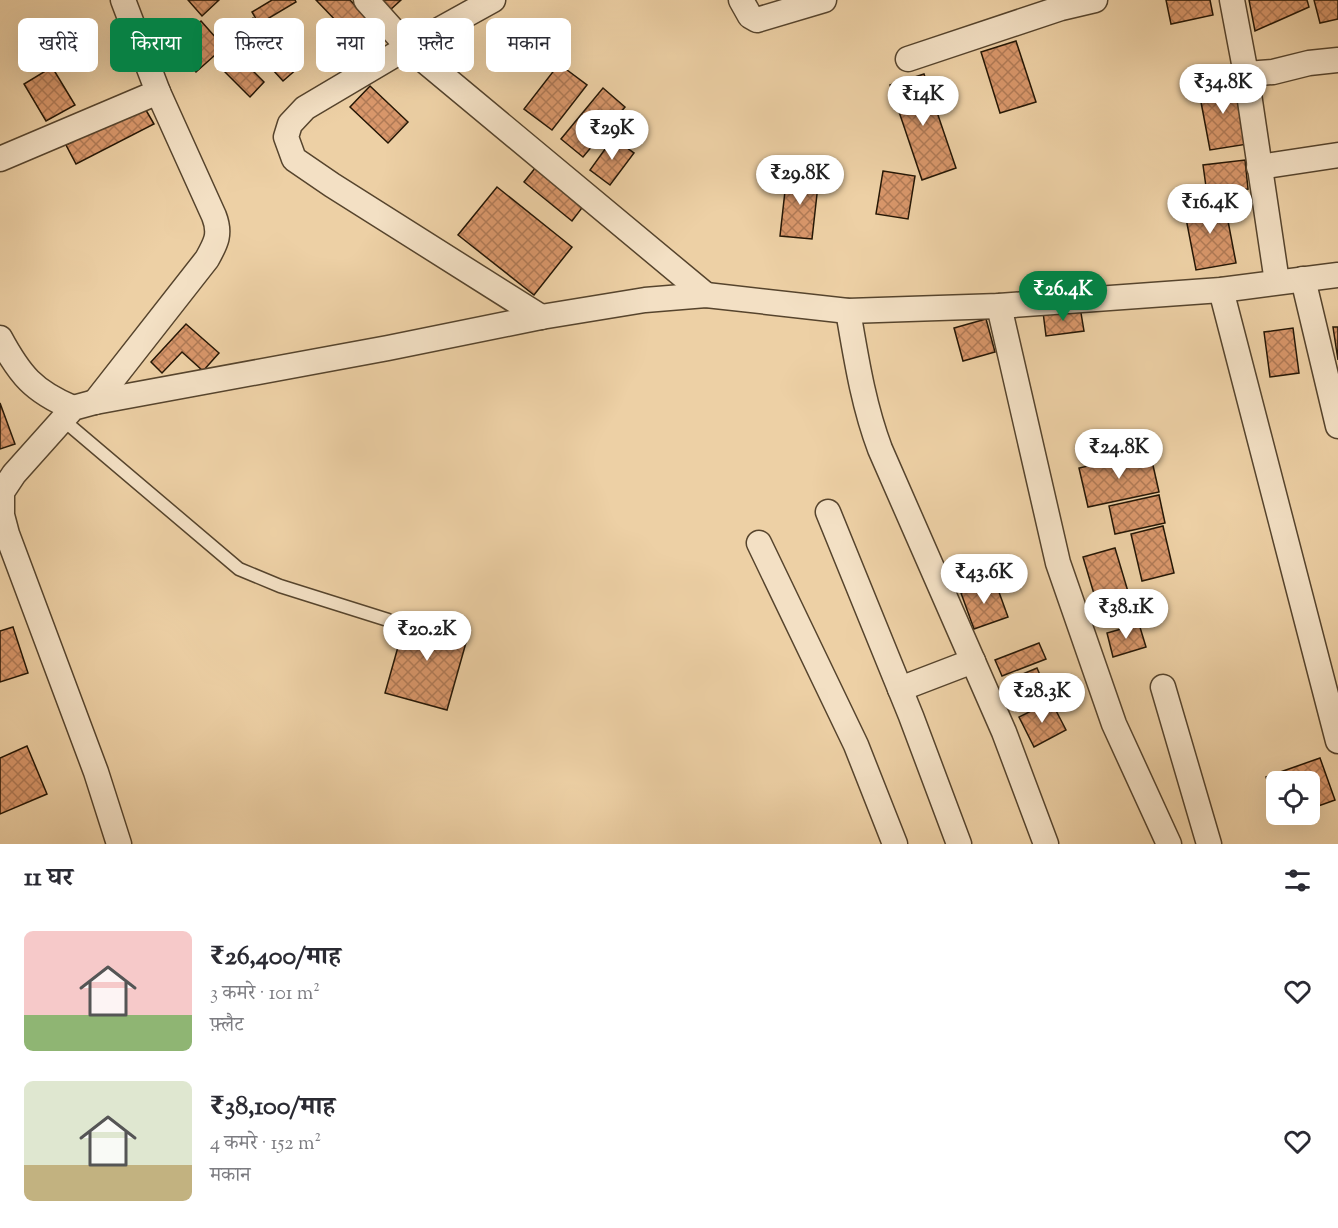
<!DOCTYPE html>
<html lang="hi">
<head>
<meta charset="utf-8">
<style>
	body { margin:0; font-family:"Sorts Mill Goudy","Noto Serif Devanagari",serif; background:#f7f7f7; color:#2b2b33; height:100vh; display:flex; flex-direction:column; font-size:22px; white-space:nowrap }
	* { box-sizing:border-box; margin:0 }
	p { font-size:20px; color:#7c7c81 }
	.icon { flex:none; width:33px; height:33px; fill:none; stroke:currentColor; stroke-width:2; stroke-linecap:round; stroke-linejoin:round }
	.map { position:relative; height:844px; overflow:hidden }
	.panel { display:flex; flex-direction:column; background:#fff; flex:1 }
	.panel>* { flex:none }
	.banner { position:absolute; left:18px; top:18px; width:600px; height:54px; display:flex; gap:12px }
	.tools { position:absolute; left:1266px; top:771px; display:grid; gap:12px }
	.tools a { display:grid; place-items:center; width:54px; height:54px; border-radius:9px; background:#fff; box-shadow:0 6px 24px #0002; font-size:30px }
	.price { position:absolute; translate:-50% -51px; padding:0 14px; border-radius:21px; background:#fff; color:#222; font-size:20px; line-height:39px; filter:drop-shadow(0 2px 3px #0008) }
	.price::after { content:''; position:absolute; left:50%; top:36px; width:18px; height:14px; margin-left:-9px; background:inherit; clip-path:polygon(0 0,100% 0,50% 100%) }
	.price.current { background:#0b8043; color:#fff }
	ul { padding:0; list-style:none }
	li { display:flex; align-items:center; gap:18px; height:150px; padding:0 24px }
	li span { display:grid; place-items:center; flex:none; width:168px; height:120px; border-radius:9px; color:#555 }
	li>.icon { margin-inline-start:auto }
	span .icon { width:72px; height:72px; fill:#fffc; stroke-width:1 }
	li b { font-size:26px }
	h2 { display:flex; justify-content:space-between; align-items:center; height:72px; padding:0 24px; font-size:26px }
	.chip { padding:0 21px; border-radius:9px; background:#fff; box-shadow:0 6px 24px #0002; font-size:21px; line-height:54px }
	.chip.current { background:#0b8043; color:#fff }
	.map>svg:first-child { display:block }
</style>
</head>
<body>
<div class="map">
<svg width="1338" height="844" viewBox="0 0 1338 844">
	<defs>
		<pattern id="building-cross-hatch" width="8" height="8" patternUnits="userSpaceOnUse" patternTransform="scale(1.5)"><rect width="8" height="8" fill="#d9976b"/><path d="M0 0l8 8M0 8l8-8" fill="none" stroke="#b07a56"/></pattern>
	</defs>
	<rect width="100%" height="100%" fill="#edd0a5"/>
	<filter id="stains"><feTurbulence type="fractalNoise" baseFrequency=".00333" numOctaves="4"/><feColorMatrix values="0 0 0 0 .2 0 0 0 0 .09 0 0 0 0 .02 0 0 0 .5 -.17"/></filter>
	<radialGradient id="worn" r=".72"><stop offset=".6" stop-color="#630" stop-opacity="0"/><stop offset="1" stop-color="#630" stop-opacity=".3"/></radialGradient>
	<g fill="url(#building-cross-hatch)" stroke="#241605" stroke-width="1.5">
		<polygon points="188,0 219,0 202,16"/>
		<polygon points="272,0 295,0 296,2 259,24 252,12"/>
		<polygon points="316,0 350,0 383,35 365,51"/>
		<polygon points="379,0 401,0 389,11"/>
		<polygon points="1166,0 1210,0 1213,15 1171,24"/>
		<polygon points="1249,0 1307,0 1309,7 1255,31"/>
		<polygon points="1314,0 1338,0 1338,19 1320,23"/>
		<polygon points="253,18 298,68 283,81 238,32"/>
		<polygon points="201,21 224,47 196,72 173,46"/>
		<polygon points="1016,41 1036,102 1000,113 981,52"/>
		<polygon points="231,49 264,82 250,97 217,64"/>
		<polygon points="559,64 587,85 552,130 524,109"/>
		<polygon points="52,67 75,105 46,121 24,84"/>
		<polygon points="924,74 956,168 922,180 890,85"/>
		<polygon points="1236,80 1248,144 1210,150 1198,86"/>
		<polygon points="370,86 408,122 388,143 350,107"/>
		<polygon points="603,88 625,107 583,157 561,139"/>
		<polygon points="143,105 154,124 76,164 66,145"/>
		<polygon points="613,138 634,153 610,185 590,170"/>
		<polygon points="1245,160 1248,189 1207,194 1203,165"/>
		<polygon points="540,162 588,200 572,221 524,182"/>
		<polygon points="883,171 915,176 908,219 876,214"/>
		<polygon points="787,173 819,176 812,239 780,236"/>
		<polygon points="497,187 572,247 534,295 458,235"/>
		<polygon points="1224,200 1236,263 1196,270 1184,208"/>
		<polygon points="1080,307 1084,331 1046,336 1043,312"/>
		<polygon points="986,319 995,352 963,361 954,328"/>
		<polygon points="186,324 219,353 203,371 182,352 162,373 151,362"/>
		<polygon points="1333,327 1338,327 1338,360"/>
		<polygon points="1293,328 1299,373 1270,377 1264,332"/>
		<polygon points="0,403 15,444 0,449"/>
		<polygon points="1150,452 1159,492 1088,507 1079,468"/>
		<polygon points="1159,495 1165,523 1115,534 1109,506"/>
		<polygon points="1163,526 1174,573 1142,581 1131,534"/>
		<polygon points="1115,548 1132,605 1100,614 1083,557"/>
		<polygon points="995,581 1008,617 974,629 961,593"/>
		<polygon points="407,615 469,632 447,710 385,693"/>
		<polygon points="1139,624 1146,647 1113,657 1107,633"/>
		<polygon points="13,627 28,673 0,682 0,631"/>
		<polygon points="1039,643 1046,659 1002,676 995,660"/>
		<polygon points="1037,668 1049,696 1016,711 1004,682"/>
		<polygon points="1051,701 1066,730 1034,747 1019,717"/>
		<polygon points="27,746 47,794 0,814 0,758"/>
		<polygon points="1320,758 1335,800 1310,809 1310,782 1276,782 1276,807 1266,777"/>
	</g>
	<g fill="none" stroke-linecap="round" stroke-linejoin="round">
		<defs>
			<polyline id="service" points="62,419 239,569 280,586 388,620"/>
			<g id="minor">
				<polyline points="366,0 408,47 706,295"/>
				<polyline points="493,0 408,47 305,108 290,124 286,137 294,159 332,185 541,317"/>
				<polyline points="741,0 750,16 757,20 824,0"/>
				<polyline points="1232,0 1246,74 1277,282"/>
				<polyline points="908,59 1061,8 1095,0"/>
				<polyline points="1246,74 1273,72 1309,63 1338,60"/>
				<polyline points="0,159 158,92 123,0"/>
				<polyline points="1259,167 1338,155"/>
				<polyline points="1303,279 1338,426"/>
				<polyline points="1221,290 1338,741"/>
				<polyline points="999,306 1058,563 1114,724 1169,844"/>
				<path d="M848,311C856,357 863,404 880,449L1004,732L1046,844"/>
				<path d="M0,338C20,375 33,391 73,408"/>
				<path d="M95,402L207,259C216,243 221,234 214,216L158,92"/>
				<polyline points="828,512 911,716 959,844"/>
				<polyline points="759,543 856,745 895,844"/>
				<polyline points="1163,687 1209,844"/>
				<polyline points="900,689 973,661"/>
				<polyline points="119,844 96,772 7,534 2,515 2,492 14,474 73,408 95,402 388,348 541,317 645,300 706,295 848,311 999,306 1221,290 1338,275"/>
			</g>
		</defs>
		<use href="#service" stroke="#56442d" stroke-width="15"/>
		<use href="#minor" stroke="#56442d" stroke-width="27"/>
		<use href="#service" stroke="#f3e0c4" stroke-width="12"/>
		<use href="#minor" stroke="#f3e0c4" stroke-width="24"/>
	</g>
	<rect width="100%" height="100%" filter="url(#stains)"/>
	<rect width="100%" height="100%" fill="url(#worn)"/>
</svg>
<div class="tools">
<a><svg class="icon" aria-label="locate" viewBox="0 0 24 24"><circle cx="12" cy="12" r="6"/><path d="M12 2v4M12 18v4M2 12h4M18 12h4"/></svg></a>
</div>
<b class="price" style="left:1223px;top:115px">₹34.8K</b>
<b class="price" style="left:923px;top:127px">₹14K</b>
<b class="price" style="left:612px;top:161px">₹29K</b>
<b class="price" style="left:800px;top:206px">₹29.8K</b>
<b class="price" style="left:1210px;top:235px">₹16.4K</b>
<b class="price current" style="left:1063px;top:322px">₹26.4K</b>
<b class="price" style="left:1119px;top:480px">₹24.8K</b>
<b class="price" style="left:984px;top:605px">₹43.6K</b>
<b class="price" style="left:1126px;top:640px">₹38.1K</b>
<b class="price" style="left:427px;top:662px">₹20.2K</b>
<b class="price" style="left:1042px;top:724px">₹28.3K</b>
<div class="banner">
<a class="chip">खरीदें</a>
<a class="chip current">किराया</a>
<a class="chip">फ़िल्टर</a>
<a class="chip">नया</a>
<a class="chip">फ़्लैट</a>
<a class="chip">मकान</a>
</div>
</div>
<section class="panel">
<h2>11 घर<svg class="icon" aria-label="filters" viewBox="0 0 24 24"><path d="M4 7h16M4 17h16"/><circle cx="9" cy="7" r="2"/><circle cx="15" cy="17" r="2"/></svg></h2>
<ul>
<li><span style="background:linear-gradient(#f6c9c9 70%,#8fb573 0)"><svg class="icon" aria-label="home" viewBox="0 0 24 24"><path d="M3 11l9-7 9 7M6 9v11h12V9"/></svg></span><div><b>₹26,400/माह</b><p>3 कमरे · 101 m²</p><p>फ़्लैट</p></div><svg class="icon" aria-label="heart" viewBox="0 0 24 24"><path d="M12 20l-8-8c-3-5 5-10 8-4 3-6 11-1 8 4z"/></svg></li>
<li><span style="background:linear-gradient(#dfe7d0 70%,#c2b280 0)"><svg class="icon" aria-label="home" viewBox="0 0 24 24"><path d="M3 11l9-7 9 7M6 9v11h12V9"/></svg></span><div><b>₹38,100/माह</b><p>4 कमरे · 152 m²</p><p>मकान</p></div><svg class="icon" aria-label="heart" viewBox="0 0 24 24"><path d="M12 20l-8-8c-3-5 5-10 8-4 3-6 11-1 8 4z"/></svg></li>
</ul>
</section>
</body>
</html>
